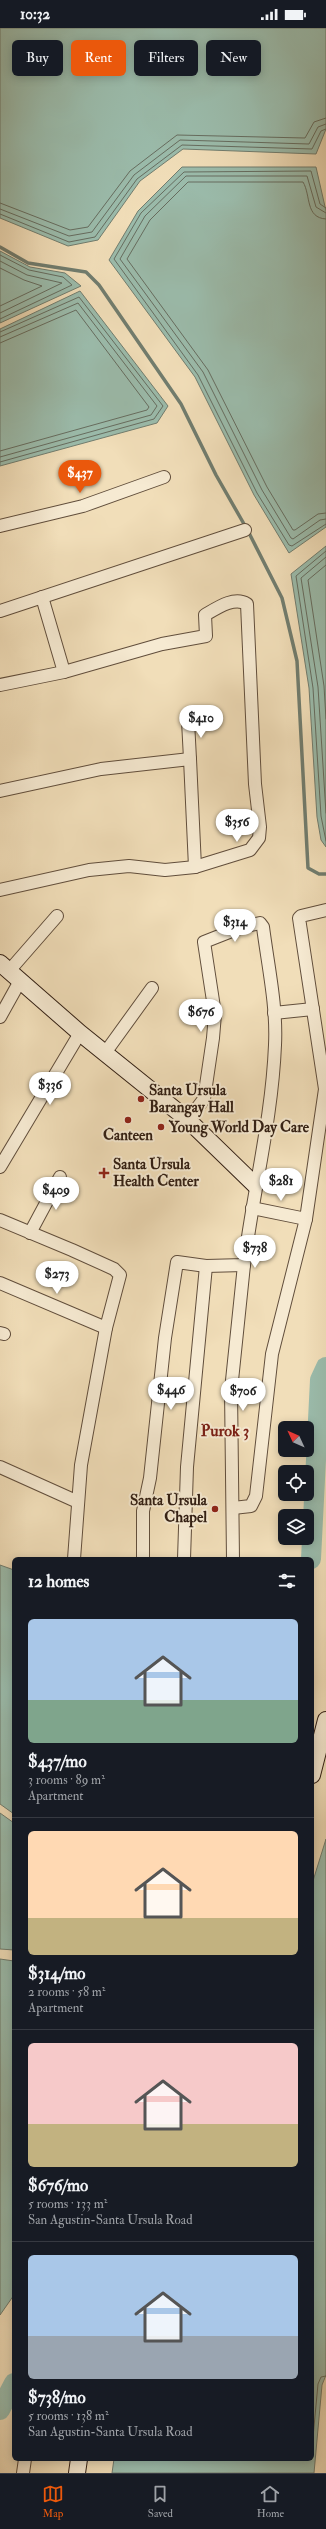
<!DOCTYPE html>
<html lang="en">
<head>
<meta charset="utf-8">
<style>
	body { margin:0; font-family:"IM FELL Double Pica",serif; background:#20242c; color:#f1f3f6; height:100vh; display:flex; flex-direction:column; font-size:15px; white-space:nowrap }
	* { box-sizing:border-box; margin:0 }
	p { font-size:13px; color:#9ea1a6 }
	.icon { flex:none; width:22px; height:22px; fill:none; stroke:currentColor; stroke-width:2; stroke-linecap:round; stroke-linejoin:round }
	.map { position:relative; flex:1; overflow:hidden }
	.drawer { position:absolute; left:12px; top:1529px; width:302px; height:904px; display:flex; flex-direction:column; background:#171b24; border-radius:6px; box-shadow:0 2px 10px #0003 }
	.drawer>* { flex:none }
	.hud { position:absolute; left:12px; top:12px; width:302px; height:36px; display:flex; gap:8px }
	.needle { width:26px; rotate:314deg }
	.buttons { position:absolute; left:278px; top:1393px; display:grid; gap:8px }
	.buttons a { display:grid; place-items:center; width:36px; height:36px; border-radius:6px; background:#171b24; box-shadow:0 2px 10px #0003; font-size:20px }
	.price { position:absolute; translate:-50% -34px; padding:0 9px; border-radius:14px; background:#fff; color:#222; font-size:13px; line-height:26px; filter:drop-shadow(0 1px 2px #0008) }
	.price::after { content:''; position:absolute; left:50%; top:24px; width:12px; height:9px; margin-left:-6px; background:inherit; clip-path:polygon(0 0,100% 0,50% 100%) }
	.price.active { background:#ea580c; color:#fff }
	ul { padding:0; list-style:none }
	li { display:grid; align-content:center; gap:8px; height:212px; padding:0 16px }
	li+li { border-top:1px solid #363941 }
	li span { display:grid; place-items:center; height:124px; border-radius:6px; color:#555 }
	li>.icon { margin-inline-start:auto }
	span .icon { width:72px; height:72px; fill:#fffc; stroke-width:1 }
	li b { font-size:17px }
	h2 { display:flex; justify-content:space-between; align-items:center; height:48px; padding:0 16px; font-size:17px }
	.pill { padding:0 14px; border-radius:6px; background:#171b24; box-shadow:0 2px 10px #0003; font-size:14px; line-height:36px }
	.pill.active { background:#ea580c; color:#fff }
	.status { display:flex; justify-content:space-between; align-items:center; height:28px; padding:0 20px; background:#171b24; direction:ltr }
	.status svg { height:11px; fill:currentColor }
	.tabs { display:flex; justify-content:space-around; align-items:center; height:56px; border-top:1px solid #363941; background:#171b24; font-size:11px; color:#9ea1a6 }
	.tabs a { display:grid; justify-items:center; gap:2px }
	.tabs .active { color:#ea580c }
	.map>svg:first-child { display:block }
</style>
</head>
<body>
<div class="status"><b>10:32</b><svg viewBox="0 0 49 12"><path d="M0 12V9h3v3zM5 12V6h3v6zM10 12V3h3v9zM15 12V0h3v12zM26 1h20v11H26zM47 4h2v5h-2z"/></svg></div>
<div class="map">
<svg width="326" height="2445" viewBox="0 0 326 2445">
	<rect width="100%" height="100%" fill="#f1deb9"/>
	<filter id="stains"><feTurbulence type="fractalNoise" baseFrequency=".005" numOctaves="4"/><feColorMatrix values="0 0 0 0 .2 0 0 0 0 .09 0 0 0 0 .02 0 0 0 .5 -.17"/></filter>
	<radialGradient id="worn" r=".72"><stop offset=".6" stop-color="#630" stop-opacity="0"/><stop offset="1" stop-color="#630" stop-opacity=".3"/></radialGradient>
	<g fill="#9bbcac" stroke="#717d6f">
		<polygon points="0,0 326,0 326,101 316,126 183,121 140,153 98,212 68,218 0,190"/>
		<polygon points="182,139 316,139 326,183 326,499 289,525 254,467 195,349 109,232 138,183"/>
		<polygon points="0,223 30,239 65,245 81,258 0,295"/>
		<polygon points="80,263 168,378 157,395 0,438 0,301"/>
		<polygon points="326,518 326,819 321,812 317,789 309,660 291,546"/>
		<polygon points="0,1537 14,1542 14,1786 0,1776"/>
		<polygon points="0,1785 14,1795 14,1922 0,1921"/>
		<polygon points="326,1811 326,2347 322,2357 314,2445 112,2445 114,2431 312,2431 312,1856"/>
		<polygon points="0,1931 14,1933 14,2267 0,2287"/>
	</g>
	<g fill="none" stroke-linecap="round" stroke-linejoin="round">
		<g stroke="#666d60" stroke-width="1">
			<polyline points="0,175 70,202 88,199 130,143 177,107 305,110 314,94 326,90"/>
			<polyline points="326,180 320,176 311,143 184,144 141,185 114,231 198,347 257,465 289,517 292,518 326,496"/>
			<polyline points="0,181 69,208 92,204 134,147 180,112 309,116 318,99 326,96"/>
			<polyline points="326,185 316,179 307,148 186,148 145,188 120,231 203,344 262,462 291,510 293,511 320,492 326,491"/>
			<polyline points="0,186 69,214 95,209 137,151 182,117 312,121 321,103 326,101"/>
			<path d="M326,191C305,190 311,167 303,154H188L150,192L127,231L208,342L267,459L293,502H295L318,486L326,485"/>
			<polyline points="0,227 29,242 63,249 72,257 0,291"/>
			<polyline points="0,233 27,247 62,255 0,285"/>
			<polyline points="0,240 24,252 42,258 0,278"/>
			<polyline points="0,304 79,269 163,378 154,391 0,434"/>
			<polyline points="0,309 78,275 157,378 151,387 0,429"/>
			<polyline points="0,315 76,282 149,379 147,382 0,423"/>
			<polyline points="326,523 296,548 313,660 321,788 326,813"/>
			<polyline points="326,529 301,550 318,659 326,785"/>
			<polyline points="326,537 308,552 324,658 326,691"/>
			<polyline points="312,2420 318,2356 321,2349 326,2348"/>
		</g>
		<polyline stroke="#717d6f" stroke-width="3.5" points="0,219 28,235 86,244 99,257 181,376 216,447 248,503 282,570 297,633 308,840 319,846 326,846"/>
		<g stroke="#9bbcac" stroke-width="20">
			<polyline points="311,1531 320,1352 326,1339"/>
			<polyline points="0,2382 14,2355"/>
		</g>
		<defs>
			<g id="street">
				<polyline points="0,498 83,478 164,449"/>
				<polyline points="42,569 64,644"/>
				<polyline points="0,583 245,502"/>
				<path d="M0,657L64,644L162,616L206,608L205,587C217,580 234,568 247,576L255,756L260,799L259,810L250,822L195,839L165,842L129,838L89,842L0,862"/>
				<polyline points="188,693 190,731"/>
				<polyline points="0,763 101,741 190,731 195,839"/>
				<polyline points="9,943 57,888"/>
				<polyline points="274,985 313,981"/>
				<polyline points="0,989 20,953"/>
				<polyline points="105,1025 152,960"/>
				<polyline points="0,1139 80,1005"/>
				<polyline points="252,1180 306,1191"/>
				<polyline points="0,1192 72,1222 114,1241 120,1247 106,1300 81,1437 74,1531"/>
				<polyline points="30,1205 60,1149"/>
				<polyline points="0,1255 106,1300"/>
				<polyline points="0,1305 4,1306"/>
				<polyline points="0,1439 78,1474"/>
				<polyline points="233,1480 251,1478 256,1468 272,1326 306,1191 325,1061 299,890 301,888 326,882"/>
				<path d="M143,1531V1483L150,1450L165,1310L177,1234L206,1238L244,1237C253,1164 272,1091 275,1017C277,978 268,938 263,899L260,895L242,899L204,914L215,986L213,1010L204,1071L188,1092"/>
				<polyline points="184,1531 187,1439 206,1238"/>
				<polyline points="233,1531 231,1362 244,1237"/>
				<polyline points="23,2445 25,2431"/>
			</g>
			<g id="secondary">
				<polyline points="0,935 80,1005 188,1092 255,1157"/>
				<polyline points="312,1747 326,1692"/>
				<polyline points="77,2445 79,2431"/>
			</g>
		</defs>
		<use href="#street" stroke="#614e3c" stroke-width="14"/>
		<use href="#secondary" stroke="#311e13" stroke-width="18"/>
		<use href="#street" stroke="#f6ead2" stroke-width="12"/>
		<use href="#secondary" stroke="#f6ead2" stroke-width="16"/>
	</g>
	<g fill="#8f2418" stroke="#f6ead2" stroke-width="1.5">
		<circle cx="141" cy="1071" r="4"/>
		<circle cx="128" cy="1092" r="4"/>
		<circle cx="161" cy="1099" r="4"/>
		<path d="M102 1139h4v4h4v4h-4v4h-4v-4h-4v-4h4z"/>
		<circle cx="215" cy="1481" r="4"/>
	</g>
	<g text-anchor="middle" dominant-baseline="central" stroke-width="4" stroke-linejoin="round" paint-order="stroke">
		<g font-size="15" font-weight="bold" fill="#311e13" stroke="#f6ead2" text-anchor="start">
			<text x="149" y="1062">Santa Ursula<tspan x="149" dy="17">Barangay Hall</tspan></text>
			<text x="169" y="1099">Young World Day Care</text>
			<text x="128" y="1107" text-anchor="middle">Canteen</text>
			<text x="113" y="1136">Santa Ursula<tspan x="113" dy="17">Health Center</tspan></text>
			<text x="207" y="1472" text-anchor="end">Santa Ursula<tspan x="207" dy="17">Chapel</tspan></text>
		</g>
		<g font-size="16" font-weight="bold" fill="#7a1f14" stroke="#f6ead2">
			<text x="225" y="1403">Purok 3</text>
		</g>
	</g>
	<rect width="100%" height="100%" filter="url(#stains)"/>
	<rect width="100%" height="100%" fill="url(#worn)"/>
</svg>
<div class="buttons">
<a><svg class="needle" viewBox="-14 -14 28 28"><path d="M0-13l5 13h-10z" fill="#e53935"/><path d="M0 13l5-13h-10z" fill="#9ea1a6"/></svg></a>
<a><svg class="icon" aria-label="locate" viewBox="0 0 24 24"><circle cx="12" cy="12" r="6"/><path d="M12 2v4M12 18v4M2 12h4M18 12h4"/></svg></a>
<a><svg class="icon" aria-label="layers" viewBox="0 0 24 24"><path d="M12 4l9 5-9 5-9-5zM3 14l9 5 9-5"/></svg></a>
</div>
<b class="price active" style="left:80px;top:466px">$437</b>
<b class="price" style="left:201px;top:711px">$410</b>
<b class="price" style="left:237px;top:815px">$356</b>
<b class="price" style="left:235px;top:915px">$314</b>
<b class="price" style="left:201px;top:1005px">$676</b>
<b class="price" style="left:50px;top:1078px">$336</b>
<b class="price" style="left:281px;top:1174px">$281</b>
<b class="price" style="left:56px;top:1183px">$409</b>
<b class="price" style="left:255px;top:1241px">$738</b>
<b class="price" style="left:57px;top:1267px">$273</b>
<b class="price" style="left:171px;top:1383px">$446</b>
<b class="price" style="left:243px;top:1384px">$706</b>
<div class="hud">
<a class="pill">Buy</a>
<a class="pill active">Rent</a>
<a class="pill">Filters</a>
<a class="pill">New</a>
</div>
<section class="drawer">
<h2>12 homes<svg class="icon" aria-label="filters" viewBox="0 0 24 24"><path d="M4 7h16M4 17h16"/><circle cx="9" cy="7" r="2"/><circle cx="15" cy="17" r="2"/></svg></h2>
<ul>
<li><span style="background:linear-gradient(#a9c7e8 65%,#7fa58c 0)"><svg class="icon" aria-label="home" viewBox="0 0 24 24"><path d="M3 11l9-7 9 7M6 9v11h12V9"/></svg></span><div><b>$437/mo</b><p>3 rooms · 89 m²</p><p>Apartment</p></div></li>
<li><span style="background:linear-gradient(#ffd9b3 70%,#c2b280 0)"><svg class="icon" aria-label="home" viewBox="0 0 24 24"><path d="M3 11l9-7 9 7M6 9v11h12V9"/></svg></span><div><b>$314/mo</b><p>2 rooms · 58 m²</p><p>Apartment</p></div></li>
<li><span style="background:linear-gradient(#f6c9c9 65%,#c2b280 0)"><svg class="icon" aria-label="home" viewBox="0 0 24 24"><path d="M3 11l9-7 9 7M6 9v11h12V9"/></svg></span><div><b>$676/mo</b><p>5 rooms · 133 m²</p><p>San Agustin-Santa Ursula Road</p></div></li>
<li><span style="background:linear-gradient(#a9c7e8 65%,#9aa5b1 0)"><svg class="icon" aria-label="home" viewBox="0 0 24 24"><path d="M3 11l9-7 9 7M6 9v11h12V9"/></svg></span><div><b>$738/mo</b><p>5 rooms · 138 m²</p><p>San Agustin-Santa Ursula Road</p></div></li>
</ul>
</section>
</div>
<nav class="tabs">
<a class="active"><svg class="icon" aria-label="map" viewBox="0 0 24 24"><path d="M3 6l6-2 6 2 6-2v14l-6 2-6-2-6 2zM9 4v14M15 6v14"/></svg>Map</a>
<a><svg class="icon" aria-label="saved" viewBox="0 0 24 24"><path d="M7 4h10v16l-5-4-5 4z"/></svg>Saved</a>
<a><svg class="icon" aria-label="home" viewBox="0 0 24 24"><path d="M3 11l9-7 9 7M6 9v11h12V9"/></svg>Home</a>
</nav>
</body>
</html>
